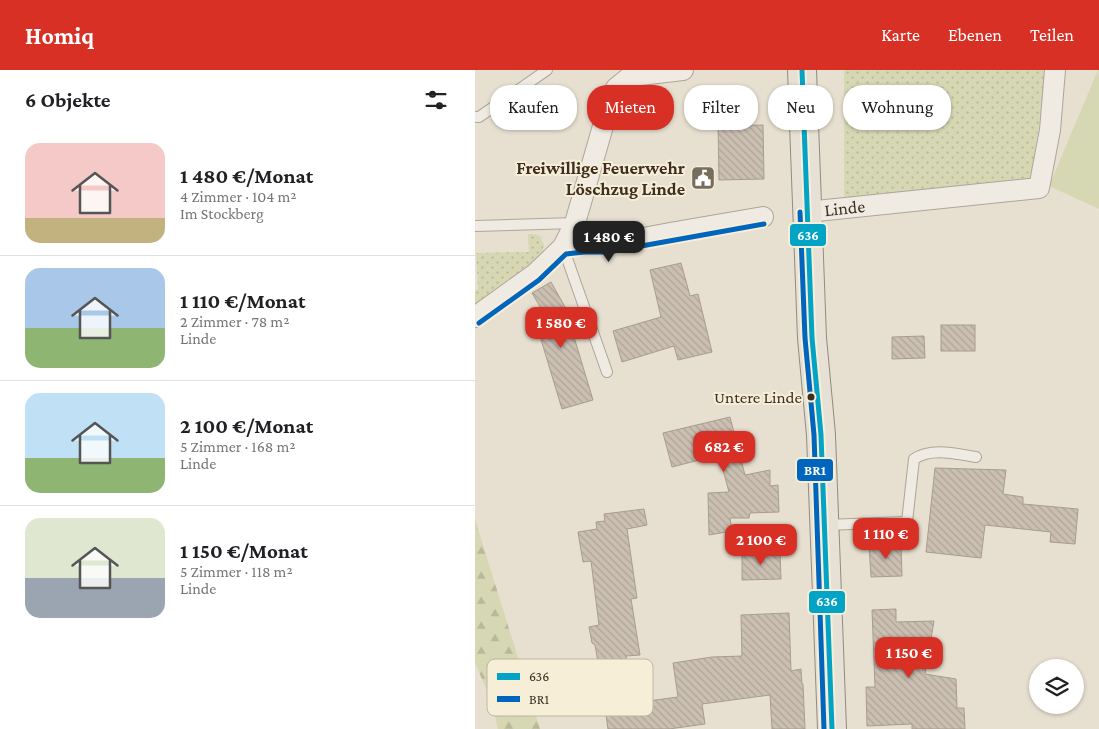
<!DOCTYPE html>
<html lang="de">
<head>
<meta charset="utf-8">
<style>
	body { margin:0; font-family:"Crimson Pro",serif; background:#f6f6f6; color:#202124; height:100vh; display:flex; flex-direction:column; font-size:19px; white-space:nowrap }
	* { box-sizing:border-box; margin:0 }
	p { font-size:16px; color:#757577 }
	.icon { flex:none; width:28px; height:28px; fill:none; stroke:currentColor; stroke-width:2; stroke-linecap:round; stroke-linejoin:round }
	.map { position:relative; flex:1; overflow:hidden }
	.drawer { display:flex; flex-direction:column; background:#fff; width:475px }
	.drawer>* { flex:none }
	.guide { position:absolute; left:15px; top:15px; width:475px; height:45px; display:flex; gap:10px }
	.controls { position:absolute; left:554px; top:589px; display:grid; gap:10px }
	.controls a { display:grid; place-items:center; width:55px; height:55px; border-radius:50%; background:#fff; box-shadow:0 1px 4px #0004; font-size:25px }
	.price { position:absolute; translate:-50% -42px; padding:0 11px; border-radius:10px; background:#d93025; color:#fff; font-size:16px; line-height:32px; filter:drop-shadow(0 1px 2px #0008) }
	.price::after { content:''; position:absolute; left:50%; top:30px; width:15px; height:11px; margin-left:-8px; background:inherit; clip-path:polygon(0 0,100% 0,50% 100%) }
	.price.active { background:#222; color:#fff }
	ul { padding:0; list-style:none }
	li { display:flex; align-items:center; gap:15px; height:125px; padding:0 25px }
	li+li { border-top:1px solid #e0e0e0 }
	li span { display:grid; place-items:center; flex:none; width:140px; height:100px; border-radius:15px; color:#555 }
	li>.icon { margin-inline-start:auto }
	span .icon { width:60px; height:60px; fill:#fffc; stroke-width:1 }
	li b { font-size:21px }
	h2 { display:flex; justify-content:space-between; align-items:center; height:60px; padding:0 25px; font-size:21px }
	.pill { padding:0 18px; border-radius:20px; background:#fff; box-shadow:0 1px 4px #0004; font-size:18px; line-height:45px }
	.pill.active { background:#d93025; color:#fff }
	header { display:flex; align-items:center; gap:30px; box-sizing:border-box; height:70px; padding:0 25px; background:#d93025; color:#fff }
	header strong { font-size:24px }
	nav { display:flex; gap:28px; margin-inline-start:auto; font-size:18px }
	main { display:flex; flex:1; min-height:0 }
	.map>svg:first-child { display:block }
</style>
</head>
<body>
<header>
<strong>Homiq</strong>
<nav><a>Karte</a><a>Ebenen</a><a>Teilen</a></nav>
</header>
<main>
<section class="drawer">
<h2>6 Objekte<svg class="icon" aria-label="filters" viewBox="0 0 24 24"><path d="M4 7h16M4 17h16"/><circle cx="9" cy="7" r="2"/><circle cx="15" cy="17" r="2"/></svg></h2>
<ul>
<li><span style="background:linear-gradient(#f6c9c9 75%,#c2b280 0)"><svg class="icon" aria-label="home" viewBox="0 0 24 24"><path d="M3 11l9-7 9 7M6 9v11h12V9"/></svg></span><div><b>1 480 €/Monat</b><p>4 Zimmer · 104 m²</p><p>Im Stockberg</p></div></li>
<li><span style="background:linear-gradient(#a9c7e8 60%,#8fb573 0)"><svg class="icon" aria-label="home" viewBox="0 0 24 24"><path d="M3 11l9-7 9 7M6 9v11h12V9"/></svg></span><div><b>1 110 €/Monat</b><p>2 Zimmer · 78 m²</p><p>Linde</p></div></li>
<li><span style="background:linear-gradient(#bfe0f5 65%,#8fb573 0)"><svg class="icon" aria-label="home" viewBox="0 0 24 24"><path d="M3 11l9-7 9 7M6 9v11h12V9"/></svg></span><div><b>2 100 €/Monat</b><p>5 Zimmer · 168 m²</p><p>Linde</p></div></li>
<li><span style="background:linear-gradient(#dfe7d0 60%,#9aa5b1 0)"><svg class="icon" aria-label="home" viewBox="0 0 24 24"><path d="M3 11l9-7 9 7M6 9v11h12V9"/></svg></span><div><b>1 150 €/Monat</b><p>5 Zimmer · 118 m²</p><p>Linde</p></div></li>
</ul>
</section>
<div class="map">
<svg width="624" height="659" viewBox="0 0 624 659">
	<defs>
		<pattern id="grass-dots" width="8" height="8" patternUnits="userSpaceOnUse" patternTransform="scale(1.25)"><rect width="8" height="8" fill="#d6d7b3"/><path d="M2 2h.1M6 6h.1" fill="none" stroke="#b9b99a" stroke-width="1.8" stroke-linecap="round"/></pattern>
		<pattern id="forest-firs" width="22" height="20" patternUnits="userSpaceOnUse" patternTransform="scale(1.25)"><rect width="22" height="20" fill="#d6d7b3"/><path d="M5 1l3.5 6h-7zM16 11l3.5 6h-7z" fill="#b9b99a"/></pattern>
		<pattern id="building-back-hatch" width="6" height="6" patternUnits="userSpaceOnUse" patternTransform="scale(1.25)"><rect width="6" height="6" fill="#cbbfb2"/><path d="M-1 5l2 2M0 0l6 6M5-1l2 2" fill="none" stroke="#afa499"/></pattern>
	</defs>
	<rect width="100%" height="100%" fill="#e7e0d1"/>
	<g fill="url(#grass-dots)">
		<polygon points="369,0 572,0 555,116 369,130"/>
		<polygon points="53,164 60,164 65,166 69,175 67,182 48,201 14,224 0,236 0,222 3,218 1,183 54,182"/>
	</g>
	<polygon fill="url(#forest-firs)" points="0,449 65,659 23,659 17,632 0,593"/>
	<polygon fill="#d6d7b3" points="623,0 624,0 624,139 574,116"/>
	<g fill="url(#building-back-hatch)" stroke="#a89c90">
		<polygon points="288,55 289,109 244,110 243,56"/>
		<polygon points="206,193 215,226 223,224 237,282 203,290 199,276 147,292 138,261 186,247 175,200"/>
		<polygon points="76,212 90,237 118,330 87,339 58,243 67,240 57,223"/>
		<rect x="466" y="255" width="34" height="26"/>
		<polygon points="449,266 450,288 417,289 417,267"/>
		<polygon points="255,347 270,405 295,400 295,416 303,415 304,442 275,443 274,448 255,448 257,461 234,465 233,423 254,422 244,385 197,397 188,363"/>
		<polygon points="460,398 531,400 528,424 548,427 548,434 603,439 600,474 575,472 576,462 510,455 506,488 451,482"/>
		<polygon points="169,439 172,455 152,459 162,528 156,529 165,585 151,586 158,633 203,627 198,593 237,587 267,586 266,545 314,543 316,601 326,599 327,614 328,614 330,659 297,659 295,625 227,634 230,654 194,659 133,659 126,609 120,575 117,573 114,557 124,555 116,491 108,492 103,462 122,459 121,452 130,451 129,444"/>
		<polygon points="426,474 427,506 396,507 394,475"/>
		<polygon points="305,482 306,509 267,510 267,483"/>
		<polygon points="421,539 421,552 459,551 450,604 481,609 482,638 489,638 490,659 437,659 437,654 392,656 391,617 400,617 397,540"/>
	</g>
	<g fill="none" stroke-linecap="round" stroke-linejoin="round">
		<defs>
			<g id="service">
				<polyline points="0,47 4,47 72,0"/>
				<polyline points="0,156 100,153"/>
				<polyline points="88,177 132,302"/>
				<path d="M350,455L432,452L439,389C457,377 481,384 501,387"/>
			</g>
			<g id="minor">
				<path id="s1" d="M332,142L564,118L575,60L580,0"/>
				<polyline points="88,177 109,175 132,175 195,163 288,147"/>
				<polyline points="0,247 60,204 88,177 100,153 135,32 141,18 156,6 208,0"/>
			</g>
			<polyline id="primary" points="327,0 337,268 346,365 357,659"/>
		</defs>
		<use href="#service" stroke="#ada599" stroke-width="12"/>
		<use href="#minor" stroke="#ada599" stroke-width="22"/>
		<use href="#primary" stroke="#928b80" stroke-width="30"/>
		<use href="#service" stroke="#efebe3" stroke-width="10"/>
		<use href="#minor" stroke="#efebe3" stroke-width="20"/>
		<use href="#primary" stroke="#e6e1d4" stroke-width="28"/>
		<defs>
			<polyline id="bus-1" points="327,0 337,268 346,365 357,659"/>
			<g id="bus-2">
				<polyline points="325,142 330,268 339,365 349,659"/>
				<polyline points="4,253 64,210 91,184 109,182 133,182 289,154"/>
			</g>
		</defs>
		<use href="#bus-1" stroke="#f7eed8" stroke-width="9"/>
		<use href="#bus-2" stroke="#f7eed8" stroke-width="9"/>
		<use href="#bus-1" stroke="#03a3c5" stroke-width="5"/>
		<use href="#bus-2" stroke="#0065bd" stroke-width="5"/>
	</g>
	<defs>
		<symbol id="civic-square" viewBox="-11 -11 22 22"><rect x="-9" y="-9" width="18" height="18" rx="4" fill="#786c5e" stroke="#f7eed8"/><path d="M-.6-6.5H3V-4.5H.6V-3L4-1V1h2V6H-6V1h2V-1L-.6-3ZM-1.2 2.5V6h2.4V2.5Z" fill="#fff"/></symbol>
	</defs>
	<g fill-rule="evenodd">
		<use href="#civic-square" x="214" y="94" width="28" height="28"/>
	</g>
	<circle fill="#3d2e20" stroke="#f7eed8" stroke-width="2" cx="336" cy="327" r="4.5"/>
	<g text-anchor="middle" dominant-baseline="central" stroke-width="4" stroke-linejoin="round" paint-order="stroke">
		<g font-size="17" fill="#3d2e20" stroke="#f7eed8" text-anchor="end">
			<text x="327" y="327">Untere Linde</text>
		</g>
		<g font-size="18" font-weight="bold" fill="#3d2e20" stroke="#f7eed8" text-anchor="end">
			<text x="210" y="98">Freiwillige Feuerwehr<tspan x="210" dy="21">Löschzug Linde</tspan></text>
		</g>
		<g font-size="18" fill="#3d2e20" stroke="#f7eed8">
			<text stroke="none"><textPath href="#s1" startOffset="38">Linde</textPath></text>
		</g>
	</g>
	<rect x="12" y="589" width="166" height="57" rx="8" fill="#f7eed8" stroke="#bfb4a1" stroke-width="1"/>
	<rect x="22" y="603" width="23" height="7" fill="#03a3c5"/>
	<rect x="22" y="626" width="23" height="6" fill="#0065bd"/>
	<g font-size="14" fill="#3d2e20">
		<text x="54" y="611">636</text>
		<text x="54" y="634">BR1</text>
	</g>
	<g stroke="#f7eed8" stroke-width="2">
		<rect x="314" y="153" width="38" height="24" rx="5" fill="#03a3c5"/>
		<rect x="321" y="388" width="38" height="24" rx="5" fill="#0065bd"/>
		<rect x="333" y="520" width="38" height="24" rx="5" fill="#03a3c5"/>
	</g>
	<g font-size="14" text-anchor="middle" font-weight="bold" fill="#fff">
		<text x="333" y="170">636</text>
		<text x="340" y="405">BR1</text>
		<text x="352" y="536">636</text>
	</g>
</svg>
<div class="controls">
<a><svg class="icon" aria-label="layers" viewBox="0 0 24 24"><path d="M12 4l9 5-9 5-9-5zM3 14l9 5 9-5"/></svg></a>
</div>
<b class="price active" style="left:134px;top:193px">1 480 €</b>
<b class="price" style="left:86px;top:279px">1 580 €</b>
<b class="price" style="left:249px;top:403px">682 €</b>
<b class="price" style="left:411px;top:490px">1 110 €</b>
<b class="price" style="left:286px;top:496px">2 100 €</b>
<b class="price" style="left:434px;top:609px">1 150 €</b>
<div class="guide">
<a class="pill">Kaufen</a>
<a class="pill active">Mieten</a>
<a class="pill">Filter</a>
<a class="pill">Neu</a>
<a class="pill">Wohnung</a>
</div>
</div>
</main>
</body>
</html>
